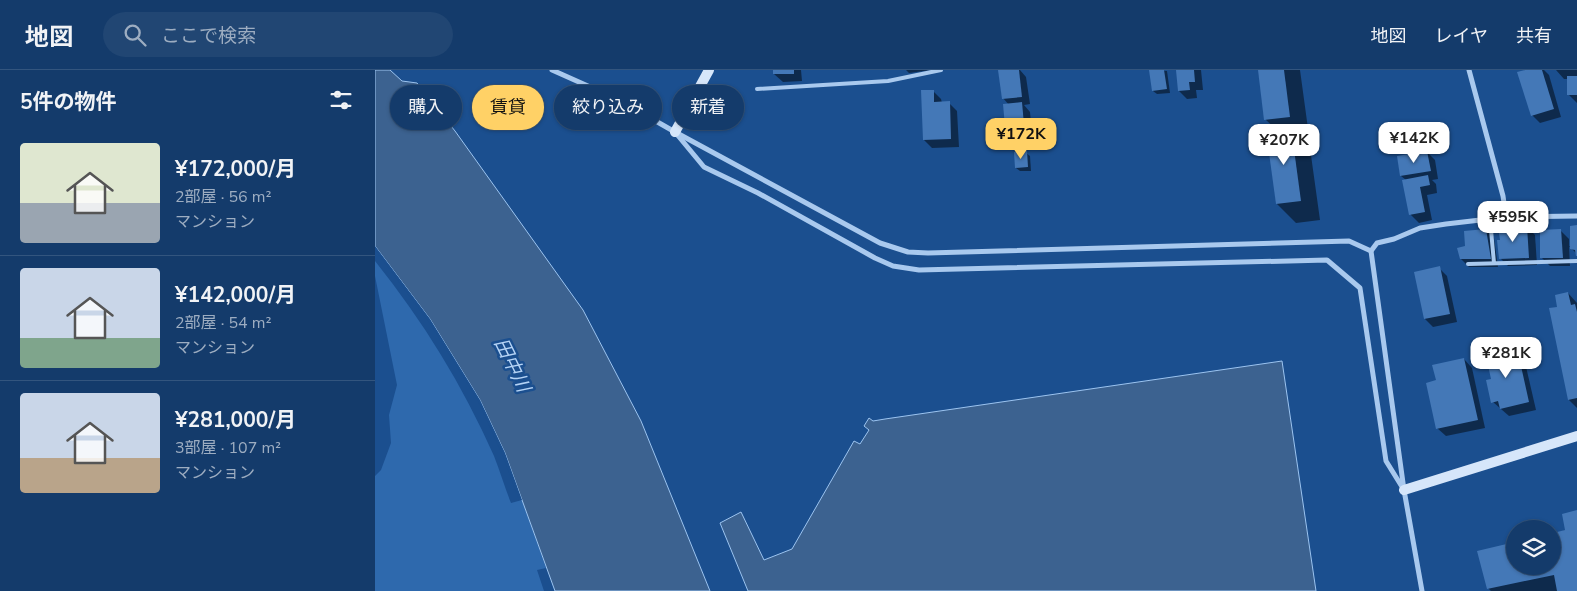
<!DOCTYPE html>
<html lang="ja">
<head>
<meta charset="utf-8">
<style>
	body { margin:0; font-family:"Nunito Sans","Noto Sans JP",sans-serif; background:#214673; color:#f1f3f6; height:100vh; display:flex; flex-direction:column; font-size:19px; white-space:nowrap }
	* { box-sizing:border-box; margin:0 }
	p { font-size:16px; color:#9dadc1 }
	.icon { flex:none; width:28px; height:28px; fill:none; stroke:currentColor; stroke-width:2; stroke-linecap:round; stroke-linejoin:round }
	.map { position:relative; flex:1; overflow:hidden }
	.side { display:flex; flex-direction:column; background:#143b6b; width:375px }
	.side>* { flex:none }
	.top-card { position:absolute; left:15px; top:15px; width:475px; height:45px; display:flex; gap:10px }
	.tools { position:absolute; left:1131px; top:450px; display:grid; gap:10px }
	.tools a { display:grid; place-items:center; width:55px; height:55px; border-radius:50%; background:#143b6b; box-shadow:0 1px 4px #0004,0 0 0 1px #33557e; font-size:25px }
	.price { position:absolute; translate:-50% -42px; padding:0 11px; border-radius:10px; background:#fff; color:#222; font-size:16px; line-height:32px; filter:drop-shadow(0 1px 2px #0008) }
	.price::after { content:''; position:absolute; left:50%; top:30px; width:15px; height:11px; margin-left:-8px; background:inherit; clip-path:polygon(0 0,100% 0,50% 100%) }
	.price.active { background:#ffd166; color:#111 }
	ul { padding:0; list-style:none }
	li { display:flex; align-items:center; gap:15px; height:125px; padding:0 20px }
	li+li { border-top:1px solid #33557e }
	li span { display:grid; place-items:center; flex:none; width:140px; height:100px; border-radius:5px; color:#555 }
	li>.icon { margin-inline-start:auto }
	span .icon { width:60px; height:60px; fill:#fffc; stroke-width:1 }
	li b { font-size:21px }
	h2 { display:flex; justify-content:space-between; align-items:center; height:60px; padding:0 20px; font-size:21px }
	.pill { padding:0 18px; border-radius:22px; background:#143b6b; box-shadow:0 1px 4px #0004,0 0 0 1px #33557e; font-size:18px; line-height:45px }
	.pill.active { background:#ffd166; color:#111 }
	header { display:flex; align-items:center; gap:30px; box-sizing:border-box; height:70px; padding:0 25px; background:#143b6b; border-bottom:1px solid #33557e }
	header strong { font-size:24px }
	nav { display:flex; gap:28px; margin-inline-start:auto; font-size:18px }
	.search { width:350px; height:45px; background:#214673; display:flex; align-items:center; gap:12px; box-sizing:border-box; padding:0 18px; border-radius:28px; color:#9dadc1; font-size:19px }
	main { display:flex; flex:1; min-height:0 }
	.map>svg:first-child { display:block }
</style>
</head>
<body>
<header>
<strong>地図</strong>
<div class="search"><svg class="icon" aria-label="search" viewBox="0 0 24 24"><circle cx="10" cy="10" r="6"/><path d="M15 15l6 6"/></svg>ここで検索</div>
<nav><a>地図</a><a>レイヤ</a><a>共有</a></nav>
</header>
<main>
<section class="side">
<h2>5件の物件<svg class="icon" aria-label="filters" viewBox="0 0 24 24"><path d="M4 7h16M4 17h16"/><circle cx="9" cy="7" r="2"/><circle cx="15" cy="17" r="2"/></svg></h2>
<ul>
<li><span style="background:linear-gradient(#dfe7d0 60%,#9aa5b1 0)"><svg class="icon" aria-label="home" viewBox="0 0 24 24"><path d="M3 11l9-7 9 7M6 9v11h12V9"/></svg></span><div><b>¥172,000/月</b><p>2部屋 · 56 m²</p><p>マンション</p></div></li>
<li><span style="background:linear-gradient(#c9d6e8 70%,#7fa58c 0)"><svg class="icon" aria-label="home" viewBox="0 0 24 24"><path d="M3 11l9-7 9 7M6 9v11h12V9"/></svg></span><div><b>¥142,000/月</b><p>2部屋 · 54 m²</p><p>マンション</p></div></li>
<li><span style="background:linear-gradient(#c9d6e8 65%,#b9a48a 0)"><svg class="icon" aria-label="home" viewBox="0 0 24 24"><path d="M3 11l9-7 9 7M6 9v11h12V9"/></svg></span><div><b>¥281,000/月</b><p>3部屋 · 107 m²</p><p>マンション</p></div></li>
</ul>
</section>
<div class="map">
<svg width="1202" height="521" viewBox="0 0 1202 521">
	<rect width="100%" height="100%" fill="#1b4f8f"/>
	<path fill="#2e69ad" d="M0,191C48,251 88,316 119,386C125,401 130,418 136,433L147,430L171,498L162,500L169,521H0V406L6,400L16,373L14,345L22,315L0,206Z"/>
	<g fill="#3c6290" stroke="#9cc4f0">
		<polygon points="0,0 15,0 27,11 42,13 80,61 208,240 266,351 335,521 180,521 130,383 105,330 55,249 0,176"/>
		<polygon points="907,291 941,521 373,521 345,453 366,442 389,490 417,479 479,371 485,374 494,360 489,356 494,348 498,351 510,349"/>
	</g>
	<polygon fill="#1b4f8f" points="0,176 55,249 105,330 130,383 147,430 144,430 127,384 103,331 53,251 0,180"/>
	<g fill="#0007">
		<polygon points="399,0 426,0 427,11 408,12 399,4"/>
		<polygon points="531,0 556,0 534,3"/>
		<polygon points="634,0 645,0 651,7 655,34 649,35 655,42 658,74 641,75 633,67 634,35 628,28"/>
		<polygon points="776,0 792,1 795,23 782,24 778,21"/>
		<polygon points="802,0 826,0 828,20 821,20 822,28 812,29 804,21"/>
		<polygon points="884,0 925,0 934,66 925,67 935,78 945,150 921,153 902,134 902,60 891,50"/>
		<polygon points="1149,0 1169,0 1174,5 1186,47 1165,53 1157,45"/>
		<polygon points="1181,0 1202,0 1202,33 1194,25 1194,9 1189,9"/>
		<polygon points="558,21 566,29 567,33 574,33 582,41 584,77 557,78 549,70"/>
		<polygon points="1052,82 1060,90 1063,109 1057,110 1061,114 1062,123 1052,125 1057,150 1044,153 1036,145 1031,110 1026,106 1023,87"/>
		<polygon points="651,83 655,86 656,101 645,101 641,98"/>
		<polygon points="1152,157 1160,165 1162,195 1133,196 1125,188"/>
		<polygon points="1196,157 1202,184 1194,176 1195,196 1175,196 1167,188 1186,161 1194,169 1194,176 1196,176"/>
		<polygon points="1111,160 1119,168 1123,197 1094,197 1086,189 1092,177"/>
		<polygon points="1064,198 1072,206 1082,252 1058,257 1050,249"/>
		<polygon points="1193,223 1202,233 1202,338 1194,330 1184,238"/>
		<polygon points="1141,280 1149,288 1161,340 1134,346 1118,332 1117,310"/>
		<polygon points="1089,289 1097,298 1110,358 1071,366 1062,358 1062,311"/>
		<polygon points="1191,460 1202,521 1116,521 1113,518 1140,473 1140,496 1178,496 1178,464"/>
	</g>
	<g fill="#4478b7">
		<rect x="398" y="0" width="21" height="4"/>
		<polygon points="623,0 644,0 647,27 627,29"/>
		<polygon points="774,0 789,0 792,19 777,21"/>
		<polygon points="801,0 819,0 820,12 814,12 815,20 803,21"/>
		<polygon points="883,0 909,0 915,47 889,50"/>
		<polygon points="1150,0 1167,0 1179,39 1156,46 1142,2"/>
		<rect x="1192" y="6" width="10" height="19"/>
		<polygon points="546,20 559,20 559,32 575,31 576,69 548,70"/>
		<polygon points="647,32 650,66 631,68 628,34"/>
		<polygon points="916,57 926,131 901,134 891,61"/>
		<polygon points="652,81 653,97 640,98 639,82"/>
		<polygon points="1052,81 1056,101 1025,106 1022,86"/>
		<polygon points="1053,105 1055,115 1045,117 1050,142 1034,145 1027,110"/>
		<polygon points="1202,155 1202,186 1201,186 1200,180 1195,179 1195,156"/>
		<polygon points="1152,156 1154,188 1124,189 1122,170 1125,170 1123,157"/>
		<polygon points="1111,159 1116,189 1085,189 1082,178 1090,176 1089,161"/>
		<polygon points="1186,159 1188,188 1165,188 1165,160"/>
		<polygon points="1065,196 1075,244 1049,249 1039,202"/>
		<polygon points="1193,222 1196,235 1200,234 1202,242 1202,328 1193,330 1174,238 1182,237 1180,225"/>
		<polygon points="1142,278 1154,332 1125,339 1123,331 1116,333 1111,310 1116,309 1111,286"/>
		<polygon points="1089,288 1103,350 1061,359 1051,313 1061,310 1057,295"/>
		<polygon points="1202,440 1202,521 1182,521 1179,505 1112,519 1102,481 1140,472 1140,496 1178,496 1178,463 1190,460 1187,444"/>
	</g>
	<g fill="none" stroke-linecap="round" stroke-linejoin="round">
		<g stroke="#a9c9ee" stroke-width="4">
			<polyline points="382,19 513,11 566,0"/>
			<polyline points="1115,149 1119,193"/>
			<polyline points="1093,194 1202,191"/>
		</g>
		<g stroke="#a9c9ee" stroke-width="5">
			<polyline points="177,0 242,29 300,62 505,173 533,182 553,183 974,171 996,181"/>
			<polyline points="1094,0 1128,126 1131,147"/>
			<polyline points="300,62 329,97 383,123 500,188 518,196 544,200 952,190 985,218 1011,391 1029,420"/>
			<polyline points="1047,521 1029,420 996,181 1002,173 1019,169 1045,158 1071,154 1131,147 1202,146"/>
		</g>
		<g stroke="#d6e6fa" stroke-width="10">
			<polyline points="300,62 334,0"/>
			<polyline points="1029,420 1202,366"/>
		</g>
	</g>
	<g text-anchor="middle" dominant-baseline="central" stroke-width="5" stroke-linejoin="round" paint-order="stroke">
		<g font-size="19" font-style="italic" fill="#b5d3f5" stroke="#1b4f8f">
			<text transform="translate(137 295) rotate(64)">田中川</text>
		</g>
	</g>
</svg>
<div class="tools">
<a><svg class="icon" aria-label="layers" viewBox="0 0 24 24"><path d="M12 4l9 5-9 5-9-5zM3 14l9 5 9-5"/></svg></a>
</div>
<b class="price active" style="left:646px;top:90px">¥172K</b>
<b class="price" style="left:1039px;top:94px">¥142K</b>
<b class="price" style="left:909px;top:96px">¥207K</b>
<b class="price" style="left:1138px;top:173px">¥595K</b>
<b class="price" style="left:1131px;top:309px">¥281K</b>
<div class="top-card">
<a class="pill">購入</a>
<a class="pill active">賃貸</a>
<a class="pill">絞り込み</a>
<a class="pill">新着</a>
</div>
</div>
</main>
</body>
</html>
